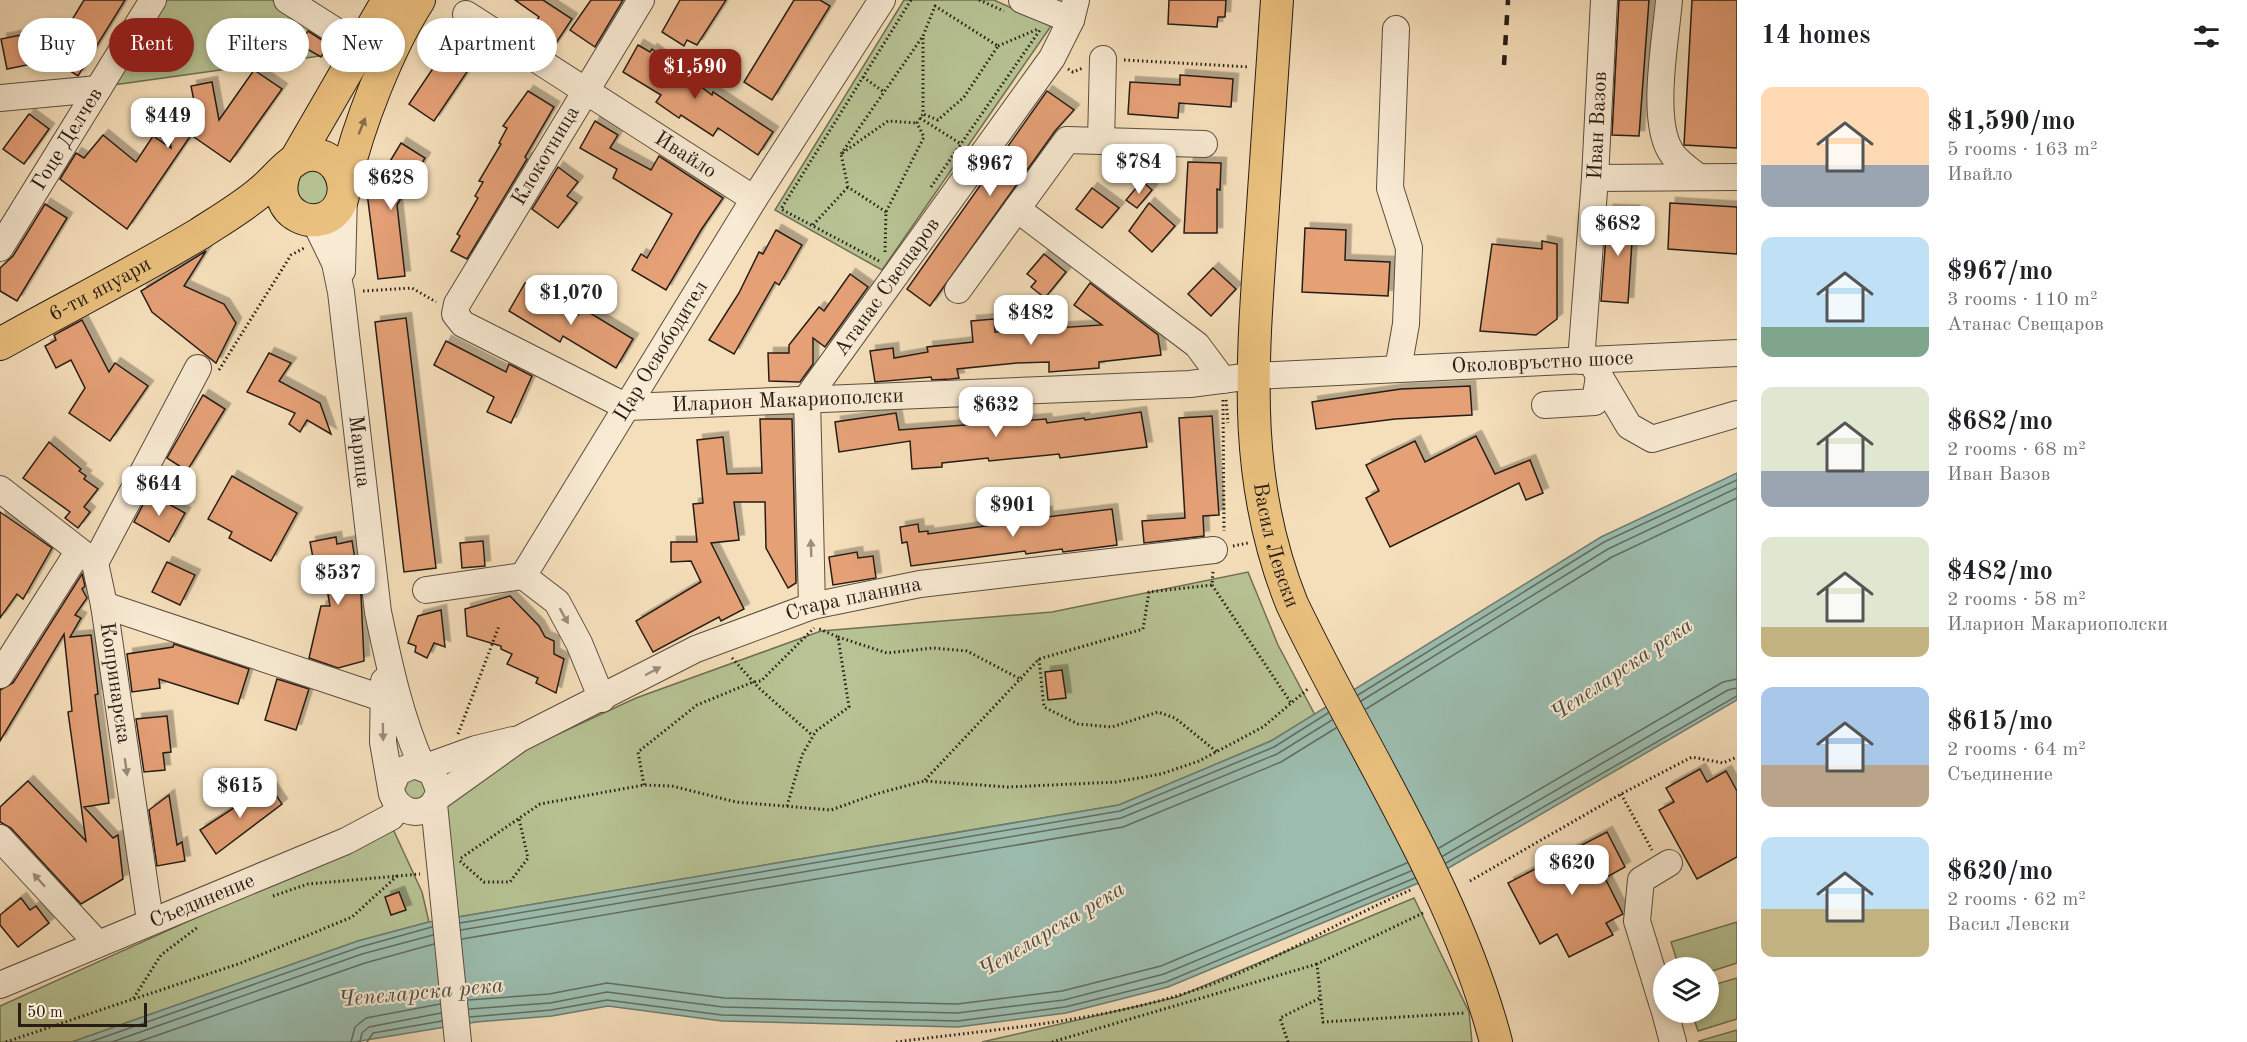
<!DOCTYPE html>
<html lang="en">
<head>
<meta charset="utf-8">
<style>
	body { margin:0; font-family:"Old Standard TT",serif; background:#f2f2f2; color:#202124; height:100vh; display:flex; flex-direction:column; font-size:22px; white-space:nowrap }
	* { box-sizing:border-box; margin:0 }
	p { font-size:20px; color:#757577 }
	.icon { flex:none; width:33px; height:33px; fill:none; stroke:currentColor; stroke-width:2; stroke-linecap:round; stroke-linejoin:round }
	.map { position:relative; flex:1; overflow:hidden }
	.drawer { display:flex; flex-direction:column; background:#fff; width:510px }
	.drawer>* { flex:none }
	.guide { position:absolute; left:18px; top:18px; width:570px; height:54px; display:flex; gap:12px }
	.tools { position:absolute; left:1653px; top:957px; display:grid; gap:12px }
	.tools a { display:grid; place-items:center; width:66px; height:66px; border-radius:50%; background:#fff; box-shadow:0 3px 9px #0003; font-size:30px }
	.scale { position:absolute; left:18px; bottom:15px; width:129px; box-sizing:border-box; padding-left:6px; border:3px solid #271d15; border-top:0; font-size:16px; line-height:21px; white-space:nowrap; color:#271d15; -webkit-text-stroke:4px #f8ead3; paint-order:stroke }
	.price { position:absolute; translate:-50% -51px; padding:0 14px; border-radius:12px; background:#fff; color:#222; font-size:20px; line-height:39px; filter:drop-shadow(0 2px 3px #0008) }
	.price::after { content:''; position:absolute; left:50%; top:36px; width:18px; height:14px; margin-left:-9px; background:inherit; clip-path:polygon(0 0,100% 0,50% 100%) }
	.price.on { background:#8f2418; color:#fff }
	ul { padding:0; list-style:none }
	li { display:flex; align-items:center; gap:18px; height:150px; padding:0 24px }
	li span { display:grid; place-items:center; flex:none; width:168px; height:120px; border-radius:12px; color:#555 }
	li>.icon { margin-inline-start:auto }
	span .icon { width:72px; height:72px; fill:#fffc; stroke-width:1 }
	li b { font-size:26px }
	h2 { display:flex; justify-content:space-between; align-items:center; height:72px; padding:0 24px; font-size:26px }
	.tag { padding:0 21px; border-radius:27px; background:#fff; box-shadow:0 3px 9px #0003; font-size:21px; line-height:54px }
	.tag.on { background:#8f2418; color:#fff }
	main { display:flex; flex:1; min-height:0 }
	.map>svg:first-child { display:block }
</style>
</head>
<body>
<main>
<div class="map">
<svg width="1737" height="1042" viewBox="0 0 1737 1042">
	<defs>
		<filter id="shadow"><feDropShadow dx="5.5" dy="-5.5" stdDeviation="0" flood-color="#0004"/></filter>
	</defs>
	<rect width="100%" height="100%" fill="#f5dfbb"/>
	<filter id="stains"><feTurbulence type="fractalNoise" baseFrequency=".00333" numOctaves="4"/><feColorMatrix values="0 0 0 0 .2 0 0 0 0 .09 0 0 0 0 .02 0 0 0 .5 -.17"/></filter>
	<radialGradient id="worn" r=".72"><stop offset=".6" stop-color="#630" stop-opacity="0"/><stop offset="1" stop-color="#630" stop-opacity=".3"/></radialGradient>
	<g fill="#b7c394" stroke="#6f7054" stroke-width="1.5">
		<polygon points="163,0 272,0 355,51 113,85"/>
		<polygon points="904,0 994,0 1051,26 882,270 775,210"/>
		<polygon points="304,169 323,170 332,192 319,206 300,202 295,178"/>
		<polygon points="1248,572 1278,645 1315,715 1271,741 1119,805 458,917 443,800 478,771 636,698 821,631 1052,612"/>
		<polygon points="408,773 430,785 417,806 397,786"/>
		<polygon points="393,829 422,892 429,922 358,941 72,1042 0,1042 0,1006"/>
		<polygon points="1414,898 1469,1012 1472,1042 982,1042 1177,997"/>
		<polygon points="1737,922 1737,963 1709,972 1708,968 1679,967 1671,942"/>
		<polygon points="1737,978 1737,1019 1698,1031 1692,1013 1708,1012 1709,986"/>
		<polygon points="1737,1030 1737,1042 1700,1042 1699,1041"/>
	</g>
	<polygon fill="#9cbdaf" stroke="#6d7d71" stroke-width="1.5" points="1737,473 1737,700 1433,877 1168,987 1066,1013 958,1027 722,1021 608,1006 552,1016 476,1022 354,1042 72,1042 358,941 429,922 1119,805 1271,741 1601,537"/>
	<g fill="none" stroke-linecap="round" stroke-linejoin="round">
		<g stroke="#626d62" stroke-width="1.5">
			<polyline points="1358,695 1604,542 1737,480"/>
			<polyline points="1361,701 1608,549 1737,488"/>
			<polyline points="1366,709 1612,557 1737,498"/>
			<polyline points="1439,848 1723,682 1737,679"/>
			<polyline points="1443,856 1728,690 1737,688"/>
			<polyline points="1446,863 1737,696"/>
			<polyline points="460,923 1120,811 1274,747 1328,713"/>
			<polyline points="461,930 1121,818 1277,754 1332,720"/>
			<polyline points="462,939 1123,827 1281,762 1336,728"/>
			<polyline points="468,1000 549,994 607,983 724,998 957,1004 1062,991 1161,966 1407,863"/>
			<polyline points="469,1009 550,1003 607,992 723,1007 957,1013 1064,1000 1164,974 1411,871"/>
			<polyline points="470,1017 551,1010 607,1000 722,1015 958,1021 1065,1007 1166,982 1415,878"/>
			<polyline points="90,1042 360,947 432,927"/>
			<polyline points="112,1042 362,954 433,935"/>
			<polyline points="138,1042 365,963 434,944"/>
			<polyline points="351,1042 355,1027 366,1018 440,1004"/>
			<polyline points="360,1042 362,1033 369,1027 441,1013"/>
			<polyline points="367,1042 373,1033 442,1021"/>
		</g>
	</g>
	<g fill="#e5a076" stroke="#271d15" stroke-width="1.5" filter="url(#shadow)">
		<polygon points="84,0 125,0 78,76 64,67 72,54 68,51 78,35 67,28"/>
		<polygon points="515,0 543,0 572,19 552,49 528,33 539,17"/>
		<polygon points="591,0 623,0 595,47 570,30"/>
		<polygon points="680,0 726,0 697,45 687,40 684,46 662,32"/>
		<polygon points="794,0 820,0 830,6 772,100 744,82"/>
		<polygon points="1169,0 1226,0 1225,17 1218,17 1217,27 1168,24"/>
		<polygon points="1619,0 1649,0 1639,136 1612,135"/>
		<polygon points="1692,0 1737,0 1737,148 1684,145"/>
		<polygon points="308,31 328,44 321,57 300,45"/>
		<polygon points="26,34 32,64 7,69 1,39"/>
		<polygon points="454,37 479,54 434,121 409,104"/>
		<polygon points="638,45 650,52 652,49 712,95 713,92 773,132 758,155 718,128 713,136 681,115 679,118 656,102 661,95 623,72"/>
		<polygon points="254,70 282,89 230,162 191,135 127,229 60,179 76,153 84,158 103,135 136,162 153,136 171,148 168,114 196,111 191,86 212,82 219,120"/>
		<polygon points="1180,75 1233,79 1231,107 1179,103 1178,118 1128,114 1130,82 1180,85"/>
		<polygon points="528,91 554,107 525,157 527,159 467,259 451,251 460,236 457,234 478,198 475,196 483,182 479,181 501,144 499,143 507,128 503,126"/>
		<polygon points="1047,91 1074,110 1055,131 930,306 907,289"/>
		<polygon points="29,114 49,129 24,164 3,149"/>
		<polygon points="595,121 618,135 610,148 651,170 659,156 723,198 701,230 666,290 632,270 641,254 647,258 672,214 613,178 617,169 580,148"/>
		<polygon points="401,143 425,158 397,205 405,276 378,279 366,185 377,183"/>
		<polygon points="1188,162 1221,163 1220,190 1217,189 1217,233 1184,233"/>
		<polygon points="558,167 578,182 567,196 577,203 558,228 532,209"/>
		<polygon points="1142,181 1152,190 1137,208 1126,200"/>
		<polygon points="1092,188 1119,208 1102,228 1076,209"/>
		<polygon points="1149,203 1175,226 1152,252 1129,231"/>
		<polygon points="1670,203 1737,207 1737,254 1668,249"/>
		<polygon points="45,204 67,218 17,301 0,291 0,268 13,256"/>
		<polygon points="1608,210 1634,211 1628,303 1601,301"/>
		<polygon points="1305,228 1346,230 1345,260 1390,262 1388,296 1302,292"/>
		<polygon points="776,230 802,245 779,285 775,282 734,354 709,340 739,293 759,252 763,254"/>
		<polygon points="1542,241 1557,244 1557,319 1536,335 1480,331 1492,244 1542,249"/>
		<polygon points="206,251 184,286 224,304 236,323 216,363 152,312 141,291"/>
		<polygon points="1044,254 1066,272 1045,298 1031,287 1036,281 1027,274"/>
		<polygon points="1213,268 1236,289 1211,316 1188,294"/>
		<polygon points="850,274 868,287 825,347 813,338 813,364 800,382 769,381 768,353 789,353 789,345 819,307 824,311"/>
		<polygon points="525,283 578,315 582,308 633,339 616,368 563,336 560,342 509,311"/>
		<polygon points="1090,283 1158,335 1161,355 1099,362 1099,368 1049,372 1049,362 1017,363 957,369 959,378 950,379 932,380 931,377 875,382 870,351 893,348 894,358 928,352 927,347 973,342 971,321 994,319 995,332 1102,325 1074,305"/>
		<polygon points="406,318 436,568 404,572 375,322"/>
		<polygon points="82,320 109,372 115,363 148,386 110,441 69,413 85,388 71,360 56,368 45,346 56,340 54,335"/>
		<polygon points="446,341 506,372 509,364 532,376 511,423 487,412 494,397 434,365"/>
		<polygon points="269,353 291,363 279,381 320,403 331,434 307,420 300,432 289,424 295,413 247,392"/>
		<polygon points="1470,386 1472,415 1395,419 1316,429 1312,402 1401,389"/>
		<polygon points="203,395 225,409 187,471 167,458"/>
		<polygon points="1141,412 1147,447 1060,458 1059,454 989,461 988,458 942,463 942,467 912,469 910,441 839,452 835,422 896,413 899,430 1046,419 1047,423 1084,418 1085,420"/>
		<polygon points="1212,416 1219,515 1203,516 1204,536 1144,543 1142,521 1185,518 1179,418"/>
		<polygon points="760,419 792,419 796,583 788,588 766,548 765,502 734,502 739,540 711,543 744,609 721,621 719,617 653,652 636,621 701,582 691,561 671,562 671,542 697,542 693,504 703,503 697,440 723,437 727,474 762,473"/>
		<polygon points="1476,436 1495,474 1530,460 1543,493 1526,500 1519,483 1390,547 1366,498 1379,491 1366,465 1415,441 1425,462"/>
		<polygon points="49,442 81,469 79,471 86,476 84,479 98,489 84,507 90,512 78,528 65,518 70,512 23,478"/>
		<polygon points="232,476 297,513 271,561 229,538 232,532 208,519"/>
		<polygon points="149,493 185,513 169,542 134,522"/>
		<polygon points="1112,509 1117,545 1063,552 1062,549 1026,554 1025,551 911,566 907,542 902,543 900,527 918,524 919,532 928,531 928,534 1021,521 1032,518 1032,514 1047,512 1047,517"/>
		<polygon points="0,512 52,548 23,599 17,594 0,618"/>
		<polygon points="336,537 337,544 352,541 361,595 364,661 338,668 309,658 321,606 330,606 324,572 316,574 310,542"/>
		<polygon points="483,541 485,566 462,568 460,543"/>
		<polygon points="857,552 858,558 873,556 876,578 833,585 829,557"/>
		<polygon points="167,562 195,575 180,605 152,592"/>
		<polygon points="82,574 85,586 82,589 87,598 75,615 81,618 70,637 91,635 98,694 95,695 109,803 84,807 113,838 118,835 123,879 81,904 11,828 0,822 0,807 28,781 86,841 68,712 72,711 64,634 0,741 0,690 13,683"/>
		<polygon points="510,596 539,626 545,637 554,641 554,654 564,659 556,693 536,683 538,678 507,664 512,654 501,649 501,646 467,636 465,609"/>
		<polygon points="441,610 445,647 434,643 427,658 415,652 416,646 408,643 418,616"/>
		<polygon points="174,644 249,669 238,704 159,679 160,688 132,692 127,654 173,647"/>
		<polygon points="1062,670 1066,698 1048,700 1045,672"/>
		<polygon points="277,679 309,689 296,730 265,720"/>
		<polygon points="167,716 171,752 163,753 165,770 144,772 136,719"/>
		<polygon points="1700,769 1707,782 1726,771 1737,791 1737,857 1697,879 1659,810 1674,802 1666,788"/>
		<polygon points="269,785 282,804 216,854 200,830"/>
		<polygon points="169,795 177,845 182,842 185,861 157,866 149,810"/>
		<polygon points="1607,832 1625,867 1605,878 1623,914 1606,923 1613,935 1569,957 1557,934 1540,944 1508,883"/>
		<polygon points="399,892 406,910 391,915 385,897"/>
		<polygon points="21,898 30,910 36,906 49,923 18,947 0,925 0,915"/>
	</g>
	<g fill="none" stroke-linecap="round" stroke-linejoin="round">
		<defs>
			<g id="minor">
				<polyline points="287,0 361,47"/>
				<path id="s1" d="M641,0L457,304L455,314L463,324L627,407L1190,384L1252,376L1737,353"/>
				<polyline points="1022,0 1071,20"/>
				<path d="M1669,0C1666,39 1650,119 1671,152C1677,162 1690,170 1698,177"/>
				<path id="s2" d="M466,14L754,199"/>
				<polyline points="1396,29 1390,188 1409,248 1406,324 1398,369"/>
				<polyline points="0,98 98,89"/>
				<polyline points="1101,141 1103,59"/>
				<polyline points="1595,178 1737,177"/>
				<polyline points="1017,209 1197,345 1223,380"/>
				<path id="s3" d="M314,220L335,263L341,292L378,612C389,664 400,717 422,766"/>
				<path id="s4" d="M0,248L153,0"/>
				<polyline points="342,271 344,195"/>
				<polyline points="958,290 1067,140 1204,144"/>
				<polyline points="1590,360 1629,426 1652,439 1737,414"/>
				<path id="s5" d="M1581,361L1595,178L1604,0"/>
				<polyline points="1545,405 1595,402 1599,376"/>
				<path id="s6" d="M0,489L95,563L104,605L150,921"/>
				<polyline points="95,563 198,368"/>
				<path id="s7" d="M523,576L754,199L882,0"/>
				<polyline points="523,576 557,602 579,643 602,699"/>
				<polyline points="426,590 523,576"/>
				<polyline points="104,605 382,698"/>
				<path id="s8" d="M812,606L807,398L1052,58L1071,20L1076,0"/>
				<polyline points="0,675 78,552"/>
				<path d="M384,681L383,742L392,794C402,819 434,818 439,790L432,772L414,765L398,772L391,787"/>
				<polyline points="426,767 476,749 513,740"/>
				<path id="s9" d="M438,797L519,739L696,649L812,606L920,584L1214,550"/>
				<polyline points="434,804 458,1042"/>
				<polyline points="0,838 98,944"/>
				<path id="s10" d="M0,985L346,841L391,817L399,807"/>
				<polyline points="1664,1009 1637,921 1641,880 1669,863"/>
				<polyline points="1665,1012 1673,1042"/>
			</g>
			<g id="major">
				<path id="s11" d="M1277,0C1272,79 1266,157 1261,236C1252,366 1242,480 1292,604C1361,749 1455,886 1496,1042"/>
				<polyline points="296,159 388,0"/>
				<path d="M345,182C358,126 388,48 419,0"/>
				<path id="s12" d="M0,344C66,307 134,273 199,234C219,221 241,208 259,193C274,182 286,162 304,156C333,148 352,181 340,204C322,238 265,215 286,169"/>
			</g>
		</defs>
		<use href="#minor" stroke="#5a4e3e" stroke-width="28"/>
		<use href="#major" stroke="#271d15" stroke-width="34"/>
		<g stroke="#271d15" stroke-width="3" stroke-dasharray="1.5 3" stroke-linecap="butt">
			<polyline points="979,0 1004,11"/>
			<polyline points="998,46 1038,29"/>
			<polyline points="1124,60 1249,67"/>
			<polyline points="1068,69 1073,72 1083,68"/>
			<polyline points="863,77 884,92"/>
			<polyline points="920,118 961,144"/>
			<polyline points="841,154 923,36 935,6 998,46 964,97 938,120 923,114"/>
			<polyline points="931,187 1040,30"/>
			<polyline points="886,212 848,187 841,154 888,121 917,123"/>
			<polyline points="813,225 848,187"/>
			<polyline points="885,252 886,212 924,137 917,123 923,114 923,38"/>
			<polyline points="879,261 781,209 911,0"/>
			<polyline points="363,291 412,288 436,302"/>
			<polyline points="219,370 291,255 306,247"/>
			<polyline points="1223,400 1224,531"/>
			<polyline points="1226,400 1228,423"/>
			<polyline points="1233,546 1248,543"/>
			<polyline points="1212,585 1291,703"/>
			<polyline points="838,637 887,653 933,648 967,651 1022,680"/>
			<polyline points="732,658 759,688 813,736"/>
			<polyline points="1039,659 1044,707 1078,724 1112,727 1158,712 1175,718 1217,752"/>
			<polyline points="458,734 499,626"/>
			<polyline points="925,780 1039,659 1143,629 1149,592 1212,585 1213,571"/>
			<polyline points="644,785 638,752 697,705 753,682 761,681 814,628"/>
			<polyline points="1621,794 1652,850"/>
			<polyline points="787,806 802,755 816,731 849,707 838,637 817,628"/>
			<polyline points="461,858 540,804 644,785 672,786 736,802 831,810 876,794 924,781 1008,787 1116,782 1161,774 1199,761 1263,727 1309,688"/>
			<polyline points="460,861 484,882 510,882 528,858 519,819"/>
			<polyline points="1470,881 1621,794 1692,757 1723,763 1737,757"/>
			<polyline points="273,896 308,884 420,874"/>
			<polyline points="1423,913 1317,964 1323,1022 1464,1013"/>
			<polyline points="134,999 241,963 352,917 397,876"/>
			<polyline points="6,1042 133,999 161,955 198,927"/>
			<path d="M896,1042C1003,1028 1114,1021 1215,983C1283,957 1346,917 1413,889"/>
			<polyline points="1052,1042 1317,964"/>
			<polyline points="1288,1042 1280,1018 1320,998"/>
		</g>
		<use href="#minor" stroke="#f8ead3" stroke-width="26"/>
		<use href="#major" stroke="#eac07e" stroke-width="32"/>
		<polyline stroke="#271d15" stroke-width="4.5" stroke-dasharray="10 10" stroke-linecap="butt" points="1504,65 1508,0"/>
	</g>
	<defs><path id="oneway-solid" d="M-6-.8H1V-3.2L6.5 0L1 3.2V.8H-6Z" transform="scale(1.5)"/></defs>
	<use fill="#886e4a" href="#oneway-solid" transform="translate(362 126) rotate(-68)"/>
	<g fill="#9a8e7e">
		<use href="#oneway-solid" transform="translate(811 548) rotate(-92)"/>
		<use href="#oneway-solid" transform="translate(564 616) rotate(61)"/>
		<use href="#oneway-solid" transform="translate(653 671) rotate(-28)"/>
		<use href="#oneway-solid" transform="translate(383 732) rotate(89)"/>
		<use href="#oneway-solid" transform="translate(126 767) rotate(82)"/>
		<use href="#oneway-solid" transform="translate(39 880) rotate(-132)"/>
	</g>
	<g text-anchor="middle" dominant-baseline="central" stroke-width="4.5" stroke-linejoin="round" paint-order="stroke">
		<g font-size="21" fill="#271d15" stroke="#f8ead3">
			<text stroke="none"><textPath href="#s5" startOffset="236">Иван Вазов</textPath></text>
			<text stroke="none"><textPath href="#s4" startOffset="128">Гоце Делчев</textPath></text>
			<text stroke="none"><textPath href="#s2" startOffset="261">Ивайло</textPath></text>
			<text transform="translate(546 156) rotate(-59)">Клокотница</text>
			<text stroke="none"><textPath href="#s8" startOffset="345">Атанас Свещаров</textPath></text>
			<text stroke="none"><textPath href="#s12" startOffset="114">6-ти януари</textPath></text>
			<text stroke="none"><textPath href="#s7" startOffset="264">Цар Освободител</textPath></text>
			<text stroke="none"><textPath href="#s1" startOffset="1479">Околовръстно шосе</textPath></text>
			<text stroke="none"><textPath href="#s1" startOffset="723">Иларион Макариополски</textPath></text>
			<text stroke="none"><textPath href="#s3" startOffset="238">Марица</textPath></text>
			<text stroke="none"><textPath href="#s11" startOffset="548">Васил Левски</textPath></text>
			<text stroke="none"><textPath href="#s9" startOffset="464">Стара планина</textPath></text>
			<text stroke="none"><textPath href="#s6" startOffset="242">Копринарска</textPath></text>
			<text stroke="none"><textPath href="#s10" startOffset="219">Съединение</textPath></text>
		</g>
		<g font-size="22" font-style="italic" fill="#4a4d43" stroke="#f8ead3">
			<text transform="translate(1622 670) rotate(-34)">Чепеларска река</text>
			<text transform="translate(1052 930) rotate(-31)">Чепеларска река</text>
			<text transform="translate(421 993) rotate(-5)">Чепеларска река</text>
		</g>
	</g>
	<rect width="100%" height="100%" filter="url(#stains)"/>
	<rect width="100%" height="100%" fill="url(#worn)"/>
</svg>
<div class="tools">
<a><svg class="icon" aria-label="layers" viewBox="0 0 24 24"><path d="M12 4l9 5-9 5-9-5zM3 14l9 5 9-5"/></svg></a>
</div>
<div class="scale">50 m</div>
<b class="price on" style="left:695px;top:100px">$1,590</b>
<b class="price" style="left:168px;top:149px">$449</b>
<b class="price" style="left:1139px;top:195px">$784</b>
<b class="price" style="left:990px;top:197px">$967</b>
<b class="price" style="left:391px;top:211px">$628</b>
<b class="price" style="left:1618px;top:257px">$682</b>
<b class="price" style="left:571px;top:326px">$1,070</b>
<b class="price" style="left:1031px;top:346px">$482</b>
<b class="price" style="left:996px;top:438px">$632</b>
<b class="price" style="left:159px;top:517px">$644</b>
<b class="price" style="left:1013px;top:538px">$901</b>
<b class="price" style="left:338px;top:606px">$537</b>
<b class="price" style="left:240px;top:819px">$615</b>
<b class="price" style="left:1572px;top:896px">$620</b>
<div class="guide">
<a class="tag">Buy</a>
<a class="tag on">Rent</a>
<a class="tag">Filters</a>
<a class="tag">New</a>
<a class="tag">Apartment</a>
</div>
</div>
<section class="drawer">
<h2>14 homes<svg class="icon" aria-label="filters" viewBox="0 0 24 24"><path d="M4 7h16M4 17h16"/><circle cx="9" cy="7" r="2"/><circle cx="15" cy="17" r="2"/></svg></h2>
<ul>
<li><span style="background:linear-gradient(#ffd9b3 65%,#9aa5b1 0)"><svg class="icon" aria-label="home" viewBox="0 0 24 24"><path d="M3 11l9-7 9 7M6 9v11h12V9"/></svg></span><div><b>$1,590/mo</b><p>5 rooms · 163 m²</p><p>Ивайло</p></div></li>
<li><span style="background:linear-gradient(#bfe0f5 75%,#7fa58c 0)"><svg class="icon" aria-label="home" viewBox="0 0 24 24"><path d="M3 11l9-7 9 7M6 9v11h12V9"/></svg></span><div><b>$967/mo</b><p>3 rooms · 110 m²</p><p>Атанас Свещаров</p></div></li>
<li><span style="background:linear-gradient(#dfe7d0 70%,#9aa5b1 0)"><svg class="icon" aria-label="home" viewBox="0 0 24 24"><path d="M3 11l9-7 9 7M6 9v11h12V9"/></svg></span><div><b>$682/mo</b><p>2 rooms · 68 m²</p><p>Иван Вазов</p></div></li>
<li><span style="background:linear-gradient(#dfe7d0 75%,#c2b280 0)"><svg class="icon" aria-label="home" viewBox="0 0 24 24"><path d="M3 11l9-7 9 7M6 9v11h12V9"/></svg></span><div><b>$482/mo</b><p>2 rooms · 58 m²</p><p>Иларион Макариополски</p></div></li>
<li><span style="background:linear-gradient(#a9c7e8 65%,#b9a48a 0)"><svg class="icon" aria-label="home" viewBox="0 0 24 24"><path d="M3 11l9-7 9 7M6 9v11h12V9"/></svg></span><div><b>$615/mo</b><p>2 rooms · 64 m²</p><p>Съединение</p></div></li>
<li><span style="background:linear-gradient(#bfe0f5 60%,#c2b280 0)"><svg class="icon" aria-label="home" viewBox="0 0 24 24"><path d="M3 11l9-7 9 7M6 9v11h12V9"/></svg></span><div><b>$620/mo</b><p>2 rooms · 62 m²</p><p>Васил Левски</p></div></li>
</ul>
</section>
</main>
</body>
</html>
